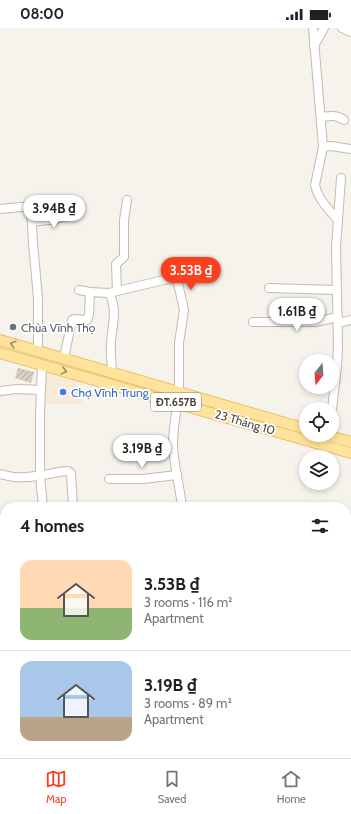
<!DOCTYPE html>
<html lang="en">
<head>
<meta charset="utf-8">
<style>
	body { margin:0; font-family:Cabin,sans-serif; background:#f2f2f2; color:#202124; height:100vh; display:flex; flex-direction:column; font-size:15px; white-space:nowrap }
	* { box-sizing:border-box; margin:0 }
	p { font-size:13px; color:#757577 }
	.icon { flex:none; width:22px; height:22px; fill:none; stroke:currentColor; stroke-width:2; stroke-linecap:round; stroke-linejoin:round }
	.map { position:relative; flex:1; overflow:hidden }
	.details { position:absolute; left:0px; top:474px; width:351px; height:256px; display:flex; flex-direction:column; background:#fff; border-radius:16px 16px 0 0; box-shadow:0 2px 6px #0003 }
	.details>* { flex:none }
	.needle { width:26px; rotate:197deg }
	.buttons { position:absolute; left:299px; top:326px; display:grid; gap:8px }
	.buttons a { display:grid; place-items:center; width:40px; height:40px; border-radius:50%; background:#fff; box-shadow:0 2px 6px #0003; font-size:20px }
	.price { position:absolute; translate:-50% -34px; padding:0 9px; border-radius:14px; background:#fff; color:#222; font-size:13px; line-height:26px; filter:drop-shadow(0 1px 2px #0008) }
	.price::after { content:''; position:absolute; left:50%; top:24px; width:12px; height:9px; margin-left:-6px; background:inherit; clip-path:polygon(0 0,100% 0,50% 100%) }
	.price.on { background:#fc3f1d; color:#fff }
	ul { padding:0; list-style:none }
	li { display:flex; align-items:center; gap:12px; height:100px; padding:0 20px }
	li+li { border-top:1px solid #e0e0e0 }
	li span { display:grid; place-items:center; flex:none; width:112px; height:80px; border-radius:12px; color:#555 }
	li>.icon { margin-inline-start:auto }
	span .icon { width:48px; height:48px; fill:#fffc; stroke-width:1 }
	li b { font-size:17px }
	h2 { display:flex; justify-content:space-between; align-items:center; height:48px; padding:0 20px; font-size:17px }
	.status { display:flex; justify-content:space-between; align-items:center; height:28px; padding:0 20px; background:#fff; direction:ltr }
	.status svg { height:11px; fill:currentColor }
	.menu { display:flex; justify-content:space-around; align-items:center; height:56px; border-top:1px solid #e0e0e0; background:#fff; font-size:11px; color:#757577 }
	.menu a { display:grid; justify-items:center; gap:2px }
	.menu .on { color:#fc3f1d }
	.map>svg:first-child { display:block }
</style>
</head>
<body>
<div class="status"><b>08:00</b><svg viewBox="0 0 49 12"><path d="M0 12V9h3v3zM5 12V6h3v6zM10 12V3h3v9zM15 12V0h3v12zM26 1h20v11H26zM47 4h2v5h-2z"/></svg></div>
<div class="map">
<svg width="351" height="730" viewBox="0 0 351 730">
	<defs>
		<pattern id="water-waves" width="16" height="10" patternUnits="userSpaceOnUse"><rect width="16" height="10" fill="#a9d4f2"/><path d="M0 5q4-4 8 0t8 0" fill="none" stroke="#8caec5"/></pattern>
		<pattern id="building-hatch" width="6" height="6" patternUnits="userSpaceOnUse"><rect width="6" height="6" fill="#d8cfc1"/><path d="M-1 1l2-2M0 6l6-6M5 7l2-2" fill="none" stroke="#b1aa9e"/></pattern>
	</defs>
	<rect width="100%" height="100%" fill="#f6f3ec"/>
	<polygon fill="#f7ead8" points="45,346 82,353 82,376 45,376"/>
	<polygon fill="url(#water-waves)" points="5,724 5,725 180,725 202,730 0,730 0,725"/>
	<polygon fill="url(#building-hatch)" points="18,340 34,344 31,355 15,350"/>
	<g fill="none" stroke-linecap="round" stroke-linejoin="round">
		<defs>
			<g id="minor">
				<path d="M313,0L323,119L315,157C318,171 329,182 338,192L336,218L338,318L337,339L332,381"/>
				<polyline points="342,0 351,4"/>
				<polyline points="314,18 324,0"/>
				<path d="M321,90C328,87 338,87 344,92"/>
				<polyline points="323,119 331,118 351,121"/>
				<polyline points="0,181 31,178 33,215 38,271 38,323"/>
				<polyline points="338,192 341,150"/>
				<polyline points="32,194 56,191 71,187"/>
				<polyline points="269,260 337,262"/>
				<polyline points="79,262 90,264"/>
				<polyline points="117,263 116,236 124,229 124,192 127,172"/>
				<polyline points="109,265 172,250 177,251 184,282 179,315 179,364"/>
				<polyline points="253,294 315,294 338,289"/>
				<polyline points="338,295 351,292"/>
				<path d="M64,330L72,292L74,291L87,292L89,287L90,264L109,265C118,281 112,298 111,315C110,325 112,335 112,344"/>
				<polyline points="42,337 40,386 40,448 43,479"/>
				<polyline points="0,363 17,361 41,362"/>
				<path d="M178,375C175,389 173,403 173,418C174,439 180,459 182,479"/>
				<path d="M0,446C13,450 28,450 42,447C51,446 59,443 68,443L71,445L73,479"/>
				<polyline points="109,451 143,451 177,447"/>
				<polyline points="0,490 5,489"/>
				<polyline points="346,566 351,563"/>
				<polyline points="0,607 5,608"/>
				<polyline points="346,693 351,701"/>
				<polyline points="0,704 5,703"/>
			</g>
			<g id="major">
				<polyline points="0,312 306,401"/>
				<polyline points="0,325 351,425"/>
				<polyline points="325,407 351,414"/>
			</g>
		</defs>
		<use href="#minor" stroke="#c2bbae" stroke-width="10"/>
		<use href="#major" stroke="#e6c16a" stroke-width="12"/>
		<use href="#minor" stroke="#fff" stroke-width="8"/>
		<use href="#major" stroke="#ffe39c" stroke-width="10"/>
	</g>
	<defs><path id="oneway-chevron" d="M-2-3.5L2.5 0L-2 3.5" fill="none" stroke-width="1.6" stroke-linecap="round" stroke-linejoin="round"/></defs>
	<g stroke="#9c8c66">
		<use href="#oneway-chevron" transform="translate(13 316) rotate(-164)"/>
		<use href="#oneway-chevron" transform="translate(64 343) rotate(15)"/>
	</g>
	<circle fill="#6b7280" stroke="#fff" stroke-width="1.5" cx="13" cy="299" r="4"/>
	<circle fill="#3f7fe0" stroke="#fff" stroke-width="1.5" cx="63" cy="364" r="4"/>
	<g text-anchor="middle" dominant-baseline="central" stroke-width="3.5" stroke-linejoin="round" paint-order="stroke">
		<rect fill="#fff" stroke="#817c74" stroke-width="1" x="151" y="365" width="50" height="18" rx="3"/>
		<g font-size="11" font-weight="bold" fill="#4b4439">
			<text x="176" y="374">ĐT.657B</text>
		</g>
		<g font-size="12" fill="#5b616d" stroke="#fff" text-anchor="start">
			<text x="21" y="299">Chùa Vĩnh Thọ</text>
		</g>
		<g font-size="12" fill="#366cbe" stroke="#fff" text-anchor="start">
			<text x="71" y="364">Chợ Vĩnh Trung</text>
		</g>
		<g font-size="12" fill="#4b4439" stroke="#fff">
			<text transform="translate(245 394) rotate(16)">23 Tháng 10</text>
		</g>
	</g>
</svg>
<div class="buttons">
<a><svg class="needle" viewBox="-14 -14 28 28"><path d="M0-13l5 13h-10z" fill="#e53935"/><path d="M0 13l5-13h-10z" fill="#757577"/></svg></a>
<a><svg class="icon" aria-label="locate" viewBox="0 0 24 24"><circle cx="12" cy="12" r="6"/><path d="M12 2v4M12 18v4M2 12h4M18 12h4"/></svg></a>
<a><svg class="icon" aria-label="layers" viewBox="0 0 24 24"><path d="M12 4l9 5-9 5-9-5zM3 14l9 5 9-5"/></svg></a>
</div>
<b class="price" style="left:54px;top:201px">3.94B ₫</b>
<b class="price on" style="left:191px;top:263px">3.53B ₫</b>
<b class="price" style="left:297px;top:304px">1.61B ₫</b>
<b class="price" style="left:142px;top:441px">3.19B ₫</b>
<section class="details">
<h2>4 homes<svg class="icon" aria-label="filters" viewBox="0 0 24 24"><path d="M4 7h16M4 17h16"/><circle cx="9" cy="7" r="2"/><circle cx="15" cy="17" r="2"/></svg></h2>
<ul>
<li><span style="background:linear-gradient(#ffd9b3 60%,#8fb573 0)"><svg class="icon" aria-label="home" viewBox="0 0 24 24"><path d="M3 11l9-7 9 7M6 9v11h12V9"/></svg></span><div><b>3.53B ₫</b><p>3 rooms · 116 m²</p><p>Apartment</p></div></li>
<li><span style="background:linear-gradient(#a9c7e8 70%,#b9a48a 0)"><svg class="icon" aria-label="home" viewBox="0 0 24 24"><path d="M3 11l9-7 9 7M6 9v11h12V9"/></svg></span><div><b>3.19B ₫</b><p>3 rooms · 89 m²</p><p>Apartment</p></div></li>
</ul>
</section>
</div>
<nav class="menu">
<a class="on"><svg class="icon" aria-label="map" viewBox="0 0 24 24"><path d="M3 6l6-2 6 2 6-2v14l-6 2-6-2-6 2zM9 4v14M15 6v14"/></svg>Map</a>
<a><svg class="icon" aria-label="saved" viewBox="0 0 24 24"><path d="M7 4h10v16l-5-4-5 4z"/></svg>Saved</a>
<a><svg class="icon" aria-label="home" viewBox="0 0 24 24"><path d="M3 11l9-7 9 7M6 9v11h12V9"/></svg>Home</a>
</nav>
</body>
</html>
